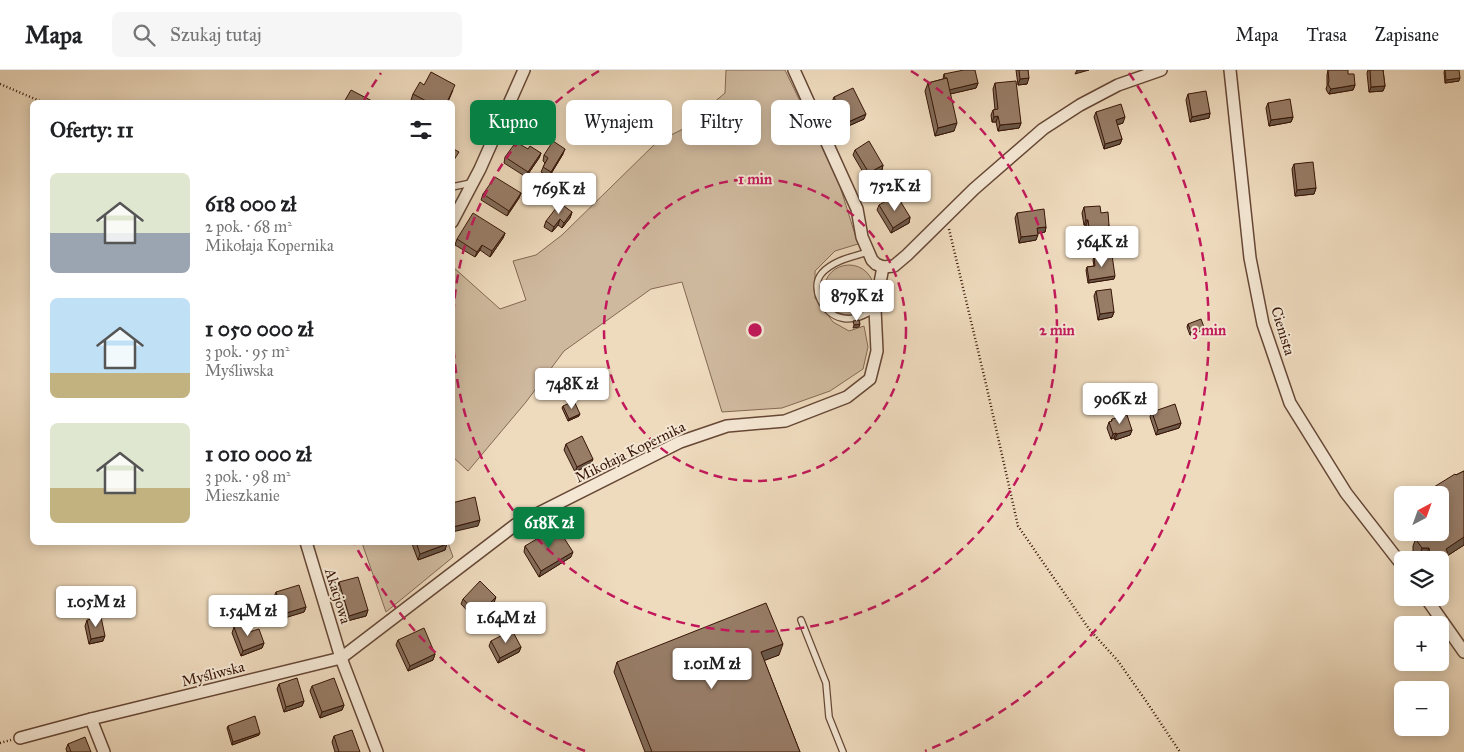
<!DOCTYPE html>
<html lang="pl">
<head>
<meta charset="utf-8">
<style>
	body { margin:0; font-family:"IM FELL Great Primer",serif; background:#f6f6f6; color:#202124; height:100vh; display:flex; flex-direction:column; font-size:19px; white-space:nowrap }
	* { box-sizing:border-box; margin:0 }
	p { font-size:16px; color:#757577 }
	.icon { flex:none; width:28px; height:28px; fill:none; stroke:currentColor; stroke-width:2; stroke-linecap:round; stroke-linejoin:round }
	.map { position:relative; flex:1; overflow:hidden }
	.sheet { position:absolute; left:30px; top:30px; width:425px; height:445px; display:flex; flex-direction:column; background:#fff; border-radius:8px; box-shadow:0 2px 12px #0003 }
	.sheet>* { flex:none }
	.hud { position:absolute; left:470px; top:30px; width:475px; height:45px; display:flex; gap:10px }
	.needle { width:32px; rotate:41deg }
	.fabs { position:absolute; left:1394px; top:416px; display:grid; gap:10px }
	.fabs a { display:grid; place-items:center; width:55px; height:55px; border-radius:8px; background:#fff; box-shadow:0 2px 12px #0003; font-size:25px }
	.price { position:absolute; translate:-50% -42px; padding:0 11px; border-radius:5px; background:#fff; color:#222; font-size:16px; line-height:32px; filter:drop-shadow(0 1px 2px #0008) }
	.price::after { content:''; position:absolute; left:50%; top:30px; width:15px; height:11px; margin-left:-8px; background:inherit; clip-path:polygon(0 0,100% 0,50% 100%) }
	.price.current { background:#0b8043; color:#fff }
	ul { padding:0; list-style:none }
	li { display:flex; align-items:center; gap:15px; height:125px; padding:0 20px }
	li span { display:grid; place-items:center; flex:none; width:140px; height:100px; border-radius:8px; color:#555 }
	li>.icon { margin-inline-start:auto }
	span .icon { width:60px; height:60px; fill:#fffc; stroke-width:1 }
	li b { font-size:21px }
	h2 { display:flex; justify-content:space-between; align-items:center; height:60px; padding:0 20px; font-size:21px }
	.tag { padding:0 18px; border-radius:8px; background:#fff; box-shadow:0 2px 12px #0003; font-size:18px; line-height:45px }
	.tag.current { background:#0b8043; color:#fff }
	header { display:flex; align-items:center; gap:30px; box-sizing:border-box; height:70px; padding:0 25px; background:#fff; border-bottom:1px solid #e0e0e0 }
	header strong { font-size:24px }
	nav { display:flex; gap:28px; margin-inline-start:auto; font-size:18px }
	.search { width:350px; height:45px; background:#f6f6f6; display:flex; align-items:center; gap:12px; box-sizing:border-box; padding:0 18px; border-radius:8px; color:#757577; font-size:19px }
	.map>svg:first-child { display:block }
</style>
</head>
<body>
<header>
<strong>Mapa</strong>
<div class="search"><svg class="icon" aria-label="search" viewBox="0 0 24 24"><circle cx="10" cy="10" r="6"/><path d="M15 15l6 6"/></svg>Szukaj tutaj</div>
<nav><a>Mapa</a><a>Trasa</a><a>Zapisane</a></nav>
</header>
<div class="map">
<svg width="1464" height="682" viewBox="0 0 1464 682">
	<rect width="100%" height="100%" fill="#eedabd"/>
	<filter id="stains"><feTurbulence type="fractalNoise" baseFrequency=".004" numOctaves="4"/><feColorMatrix values="0 0 0 0 .2 0 0 0 0 .09 0 0 0 0 .02 0 0 0 .5 -.17"/></filter>
	<radialGradient id="worn" r=".72"><stop offset=".6" stop-color="#630" stop-opacity="0"/><stop offset="1" stop-color="#630" stop-opacity=".3"/></radialGradient>
	<g fill="#cfb99e" stroke="#846853">
		<polygon points="726,0 785,0 838,110 858,174 835,181 815,201 815,228 833,252 849,261 864,256 868,277 863,299 830,321 782,338 722,342 682,212 651,219 564,281 526,332 468,401 453,387 453,197 500,239 526,230 513,191 536,185 562,165 657,72 681,60 725,23"/>
		<circle cx="849" cy="220" r="25"/>
		<polygon points="362,473 448,473 453,487 386,542"/>
	</g>
	<g fill="none" stroke-linecap="round" stroke-linejoin="round">
		<defs>
			<g id="lane">
				<polyline points="452,117 471,113"/>
				<path d="M868,182C852,187 834,190 822,203C809,218 824,245 842,248C854,251 865,245 875,239"/>
				<polyline points="801,550 826,613 829,647 843,682"/>
			</g>
			<g id="street">
				<polyline points="794,0 857,139 862,167 872,190 876,194 883,197"/>
				<polyline points="1230,0 1250,188 1263,254 1290,333 1346,423 1402,495"/>
				<polyline points="452,152 480,99 524,0"/>
				<polyline points="883,197 894,196 907,185 974,119 1043,59 1080,35 1118,15 1161,0"/>
				<polyline points="306,472 341,588 377,682"/>
				<polyline points="1426,528 1464,582"/>
				<polyline points="20,668 91,649"/>
				<polyline points="104,682 91,649 341,588 515,455 680,372 727,356 785,351 847,327 870,309 877,281 875,239 883,197"/>
			</g>
		</defs>
		<use href="#lane" stroke="#664735" stroke-width="8"/>
		<use href="#street" stroke="#664735" stroke-width="14"/>
		<g stroke="#381608" stroke-width="2.5" stroke-dasharray="1 2.5" stroke-linecap="butt">
			<polyline points="0,14 42,32"/>
			<polyline points="949,159 986,314 1018,456 1089,559 1118,591 1146,631 1180,682"/>
			<polyline points="0,673 11,670"/>
		</g>
		<use href="#lane" stroke="#f4e7d4" stroke-width="5.5"/>
		<use href="#street" stroke="#f4e7d4" stroke-width="11"/>
	</g>
	<g fill="#826b58" stroke="#381608">
		<polygon points="1016,0 1028,0 1027,14 1018,15"/>
		<polygon points="1328,0 1348,4 1355,15 1353,20 1329,24 1328,23 1326,19 1327,16 1327,5"/>
		<polygon points="1368,0 1383,0 1385,16 1383,21 1369,22 1367,3"/>
		<polygon points="1445,0 1459,11 1445,13 1444,2"/>
		<polygon points="944,4 978,13 976,18 950,24 954,61 935,66 925,21 928,13 943,9"/>
		<polygon points="995,13 1021,53 1019,58 998,61 996,52 992,52 991,45 993,40 995,40 993,19"/>
		<polygon points="424,15 453,20 448,32 416,32 411,30 413,24"/>
		<polygon points="1188,24 1210,43 1209,48 1190,52 1186,30"/>
		<polygon points="834,27 864,49 844,58 832,32"/>
		<polygon points="1268,33 1293,47 1291,52 1269,56 1266,38"/>
		<polygon points="1096,42 1123,53 1117,55 1122,69 1120,74 1104,79 1094,47"/>
		<polygon points="528,79 541,83 539,88 526,107 504,93 505,87"/>
		<polygon points="855,80 883,95 882,100 867,109 853,85"/>
		<polygon points="563,84 549,107 541,102 545,93 543,91 544,85"/>
		<polygon points="1294,94 1316,118 1314,124 1295,126 1292,99"/>
		<polygon points="521,123 519,128 507,146 481,130 483,124"/>
		<polygon points="894,132 910,147 909,153 891,163 877,140 879,135"/>
		<polygon points="1084,137 1101,143 1109,155 1107,160 1104,164 1103,168 1088,170 1086,155 1084,155 1082,143"/>
		<polygon points="572,142 570,148 562,158 558,155 552,162 544,157 546,151"/>
		<polygon points="1017,143 1046,157 1045,162 1037,163 1036,170 1019,173 1015,148"/>
		<polygon points="505,163 503,168 490,187 480,180 475,187 455,175 457,169"/>
		<polygon points="1094,187 1114,209 1088,213 1086,200 1087,197 1094,196 1093,190"/>
		<polygon points="1096,221 1114,242 1112,247 1098,250 1094,226"/>
		<polygon points="1188,254 1204,257 1203,260 1190,265 1187,257"/>
		<polygon points="563,336 579,346 568,351 562,338"/>
		<polygon points="1152,342 1181,353 1179,358 1156,365 1150,347"/>
		<polygon points="1112,349 1132,360 1130,365 1115,370 1114,368 1111,369 1107,358 1109,352 1111,352"/>
		<polygon points="566,374 591,394 575,402 564,380"/>
		<polygon points="1464,401 1464,475 1447,486 1444,494 1440,490 1425,490 1425,488 1419,489 1413,481 1413,476 1416,468 1412,462 1440,462 1456,405"/>
		<polygon points="413,472 446,472 445,480 418,490 412,474"/>
		<polygon points="525,476 571,487 539,507 524,482"/>
		<polygon points="339,512 368,540 366,546 347,551 337,518"/>
		<polygon points="276,522 306,537 304,542 281,549 274,527"/>
		<polygon points="463,529 494,533 476,550 461,534"/>
		<polygon points="87,550 103,571 89,574 85,556"/>
		<polygon points="234,557 249,562 264,573 262,578 241,586 232,563"/>
		<polygon points="398,570 435,584 433,590 408,601 396,575"/>
		<polygon points="491,571 521,577 519,582 498,593 489,576"/>
		<polygon points="779,585 764,590 800,682 645,682 614,602 617,592"/>
		<polygon points="279,614 304,631 302,636 284,642 277,619"/>
		<polygon points="312,616 344,635 342,640 320,648 310,621"/>
		<polygon points="228,656 259,665 232,675 227,658"/>
		<polygon points="334,666 360,682 335,682 332,672"/>
		<polygon points="68,674 91,682 67,682 66,679"/>
	</g>
	<g fill="#6a5747" stroke="#381608">
		<polygon points="1077,0 1089,0 1075,4"/>
		<polygon points="1029,8 1027,14 1018,15 1020,9"/>
		<polygon points="1460,8 1459,11 1445,13 1446,10"/>
		<polygon points="978,13 976,18 946,25 948,20"/>
		<polygon points="1355,15 1353,20 1329,24 1331,19"/>
		<polygon points="1385,16 1383,21 1369,22 1371,17"/>
		<polygon points="1210,43 1209,48 1190,52 1192,47"/>
		<polygon points="866,44 864,49 844,58 846,53"/>
		<polygon points="998,46 996,52 992,52 994,47"/>
		<polygon points="1125,47 1123,53 1114,56 1116,50"/>
		<polygon points="1293,47 1291,52 1269,56 1271,50"/>
		<polygon points="957,53 954,61 935,66 938,58"/>
		<polygon points="1021,53 1019,58 998,61 1000,55"/>
		<polygon points="1122,69 1120,74 1104,79 1105,74"/>
		<polygon points="565,79 563,84 549,107 551,102"/>
		<polygon points="541,83 539,88 526,107 528,102"/>
		<polygon points="883,95 882,100 867,109 869,103"/>
		<polygon points="1316,118 1314,124 1295,126 1297,120"/>
		<polygon points="521,123 519,128 507,146 509,141"/>
		<polygon points="572,142 570,148 562,158 564,153"/>
		<polygon points="910,147 909,153 891,163 893,158"/>
		<polygon points="560,149 558,155 552,162 554,157"/>
		<polygon points="1086,150 1088,150 1086,155 1084,155"/>
		<polygon points="1109,155 1107,160 1104,164 1103,168 1088,170 1090,165 1104,161"/>
		<polygon points="1046,157 1045,162 1035,164 1037,158"/>
		<polygon points="505,163 503,168 490,187 492,181"/>
		<polygon points="1038,165 1036,170 1019,173 1021,167"/>
		<polygon points="482,175 480,180 475,187 477,182"/>
		<polygon points="1115,206 1114,209 1088,213 1089,210"/>
		<polygon points="1114,242 1112,247 1098,250 1100,244"/>
		<polygon points="860,254 859,257 853,258 854,255"/>
		<polygon points="1204,257 1203,260 1190,265 1191,262"/>
		<polygon points="580,344 579,346 568,351 569,349"/>
		<polygon points="1181,353 1179,358 1156,365 1158,360"/>
		<polygon points="1132,360 1130,365 1115,370 1117,364"/>
		<polygon points="1116,363 1114,368 1111,369 1113,364"/>
		<polygon points="593,389 591,394 575,402 577,397"/>
		<polygon points="480,450 478,456 452,462 453,457"/>
		<polygon points="1464,467 1464,475 1447,486 1444,494 1440,495 1440,490 1431,490 1431,488"/>
		<polygon points="447,474 445,480 418,490 420,484"/>
		<polygon points="1422,478 1429,478 1425,488 1419,489"/>
		<polygon points="573,482 571,487 539,507 541,501"/>
		<polygon points="496,527 494,533 476,550 478,545"/>
		<polygon points="306,537 304,542 281,549 283,544"/>
		<polygon points="368,540 366,546 347,551 349,546"/>
		<polygon points="105,566 103,571 89,574 91,569"/>
		<polygon points="264,573 262,578 241,586 243,581"/>
		<polygon points="783,574 779,585 758,593 761,582"/>
		<polygon points="521,577 519,582 498,593 500,588"/>
		<polygon points="435,584 433,590 408,601 410,596"/>
		<polygon points="304,631 302,636 284,642 286,637"/>
		<polygon points="344,635 342,640 320,648 322,642"/>
		<polygon points="260,663 259,665 232,675 233,672"/>
	</g>
	<g fill="#977c66" stroke="#381608">
		<polygon points="964,0 975,0 978,13 949,20 947,8 945,8 944,4"/>
		<polygon points="1019,0 1028,0 1029,8 1020,9"/>
		<polygon points="1328,0 1348,0 1348,4 1354,4 1355,15 1331,19 1330,18 1328,14 1329,11"/>
		<polygon points="1370,0 1383,0 1385,16 1371,17"/>
		<polygon points="1445,0 1459,0 1460,8 1446,10"/>
		<polygon points="431,2 455,15 447,32 428,32 413,24 420,12 424,15"/>
		<polygon points="947,8 957,53 938,58 928,13"/>
		<polygon points="1016,11 1021,53 1000,55 998,46 994,47 993,40 998,39 995,13"/>
		<polygon points="853,18 866,44 846,53 834,27"/>
		<polygon points="351,20 374,32 344,32"/>
		<polygon points="1206,21 1210,43 1192,47 1188,24"/>
		<polygon points="1290,29 1293,47 1271,50 1268,33"/>
		<polygon points="1121,34 1125,47 1116,50 1122,69 1105,74 1096,42"/>
		<polygon points="553,71 565,79 551,102 543,97 548,88 544,85"/>
		<polygon points="869,71 883,95 869,103 855,80"/>
		<polygon points="516,72 528,79 530,76 541,83 528,102 505,87"/>
		<polygon points="452,78 459,82 452,93"/>
		<polygon points="1313,92 1316,118 1297,120 1294,94"/>
		<polygon points="495,107 521,123 509,141 483,124"/>
		<polygon points="891,128 894,132 899,129 910,147 893,158 879,135"/>
		<polygon points="560,133 572,142 564,153 560,149 554,157 546,151"/>
		<polygon points="1100,136 1101,143 1108,142 1109,155 1104,161 1105,163 1090,165 1088,150 1086,150 1084,137"/>
		<polygon points="1044,139 1046,157 1037,158 1038,165 1021,167 1017,143"/>
		<polygon points="473,143 505,163 492,181 482,175 477,182 457,169"/>
		<polygon points="1112,185 1115,206 1089,210 1087,197 1095,196 1094,187"/>
		<polygon points="1111,219 1114,242 1100,244 1096,221"/>
		<polygon points="1201,249 1204,257 1191,262 1188,254"/>
		<polygon points="859,250 860,254 854,255 853,251"/>
		<polygon points="574,331 580,344 569,349 563,336"/>
		<polygon points="1175,334 1181,353 1158,360 1152,342"/>
		<polygon points="1127,345 1132,360 1117,364 1116,363 1113,364 1109,352 1112,351 1112,349"/>
		<polygon points="582,366 593,389 577,397 566,374"/>
		<polygon points="1464,401 1464,467 1446,479 1448,483 1431,488 1429,478 1422,478 1417,471 1417,466 1419,462 1440,462 1440,425 1421,425 1455,404 1456,405"/>
		<polygon points="475,427 480,450 453,457 452,454 452,433"/>
		<polygon points="557,457 573,482 541,501 525,476"/>
		<polygon points="416,472 446,472 447,474 420,484"/>
		<polygon points="358,507 368,540 349,546 339,512"/>
		<polygon points="480,511 496,527 478,545 463,529"/>
		<polygon points="299,515 306,537 283,544 276,522"/>
		<polygon points="766,533 783,574 761,582 800,682 652,682 617,592"/>
		<polygon points="101,547 105,566 91,569 87,550"/>
		<polygon points="245,553 249,562 259,559 264,573 243,581 234,557"/>
		<polygon points="424,558 435,584 410,596 398,570"/>
		<polygon points="512,560 521,577 500,588 491,571"/>
		<polygon points="297,608 304,631 286,637 279,614"/>
		<polygon points="334,608 344,635 322,642 312,616"/>
		<polygon points="255,646 260,663 233,672 228,656"/>
		<polygon points="352,660 360,682 339,682 334,666"/>
		<polygon points="85,667 91,682 71,682 68,674"/>
	</g>
	<g fill="none" stroke="#c2185b" stroke-width="2.5" stroke-dasharray="9 6">
		<circle cx="755" cy="260" r="151"/>
		<path d="M911 1A302 302 0 1 1 599 1"/>
		<path d="M585 681A454 454 0 0 1 354 473M364 30A454 454 0 0 1 381 3M1129 3A454 454 0 0 1 925 681"/>
	</g>
	<g text-anchor="middle" dominant-baseline="central" stroke-width="4" stroke-linejoin="round" paint-order="stroke">
		<g font-size="15" fill="#381608" stroke="#f4e7d4">
			<text transform="translate(1283 261) rotate(73)">Cienista</text>
			<text transform="translate(630 382) rotate(-26)">Mikołaja Kopernika</text>
			<text transform="translate(338 526) rotate(73)">Akacjowa</text>
			<text transform="translate(213 604) rotate(-14)">Myśliwska</text>
		</g>
	</g>
	<circle cx="755" cy="260" r="8" fill="#c2185b" stroke="#f4e7d4" stroke-width="2.5"/>
	<g font-size="15" text-anchor="middle" font-weight="bold" fill="#c2185b" stroke="#f4e7d4" stroke-width="4" stroke-linejoin="round" paint-order="stroke">
		<text x="755" y="114">1 min</text>
		<text x="1057" y="265">2 min</text>
		<text x="1209" y="265">3 min</text>
	</g>
	<rect width="100%" height="100%" filter="url(#stains)"/>
	<rect width="100%" height="100%" fill="url(#worn)"/>
</svg>
<div class="fabs">
<a><svg class="needle" viewBox="-14 -14 28 28"><path d="M0-13l5 13h-10z" fill="#e53935"/><path d="M0 13l5-13h-10z" fill="#757577"/></svg></a>
<a><svg class="icon" aria-label="layers" viewBox="0 0 24 24"><path d="M12 4l9 5-9 5-9-5zM3 14l9 5 9-5"/></svg></a>
<a>+</a>
<a>−</a>
</div>
<b class="price" style="left:895px;top:142px">752K zł</b>
<b class="price" style="left:559px;top:145px">769K zł</b>
<b class="price" style="left:1102px;top:198px">564K zł</b>
<b class="price" style="left:857px;top:252px">879K zł</b>
<b class="price" style="left:572px;top:340px">748K zł</b>
<b class="price" style="left:1120px;top:355px">906K zł</b>
<b class="price current" style="left:549px;top:479px">618K zł</b>
<b class="price" style="left:96px;top:558px">1.05M zł</b>
<b class="price" style="left:248px;top:567px">1.54M zł</b>
<b class="price" style="left:506px;top:574px">1.64M zł</b>
<b class="price" style="left:712px;top:620px">1.01M zł</b>
<div class="hud">
<a class="tag current">Kupno</a>
<a class="tag">Wynajem</a>
<a class="tag">Filtry</a>
<a class="tag">Nowe</a>
</div>
<section class="sheet">
<h2>Oferty: 11<svg class="icon" aria-label="filters" viewBox="0 0 24 24"><path d="M4 7h16M4 17h16"/><circle cx="9" cy="7" r="2"/><circle cx="15" cy="17" r="2"/></svg></h2>
<ul>
<li><span style="background:linear-gradient(#dfe7d0 60%,#9aa5b1 0)"><svg class="icon" aria-label="home" viewBox="0 0 24 24"><path d="M3 11l9-7 9 7M6 9v11h12V9"/></svg></span><div><b>618 000 zł</b><p>2 pok. · 68 m²</p><p>Mikołaja Kopernika</p></div></li>
<li><span style="background:linear-gradient(#bfe0f5 75%,#c2b280 0)"><svg class="icon" aria-label="home" viewBox="0 0 24 24"><path d="M3 11l9-7 9 7M6 9v11h12V9"/></svg></span><div><b>1 050 000 zł</b><p>3 pok. · 95 m²</p><p>Myśliwska</p></div></li>
<li><span style="background:linear-gradient(#dfe7d0 65%,#c2b280 0)"><svg class="icon" aria-label="home" viewBox="0 0 24 24"><path d="M3 11l9-7 9 7M6 9v11h12V9"/></svg></span><div><b>1 010 000 zł</b><p>3 pok. · 98 m²</p><p>Mieszkanie</p></div></li>
</ul>
</section>
</div>
</body>
</html>
